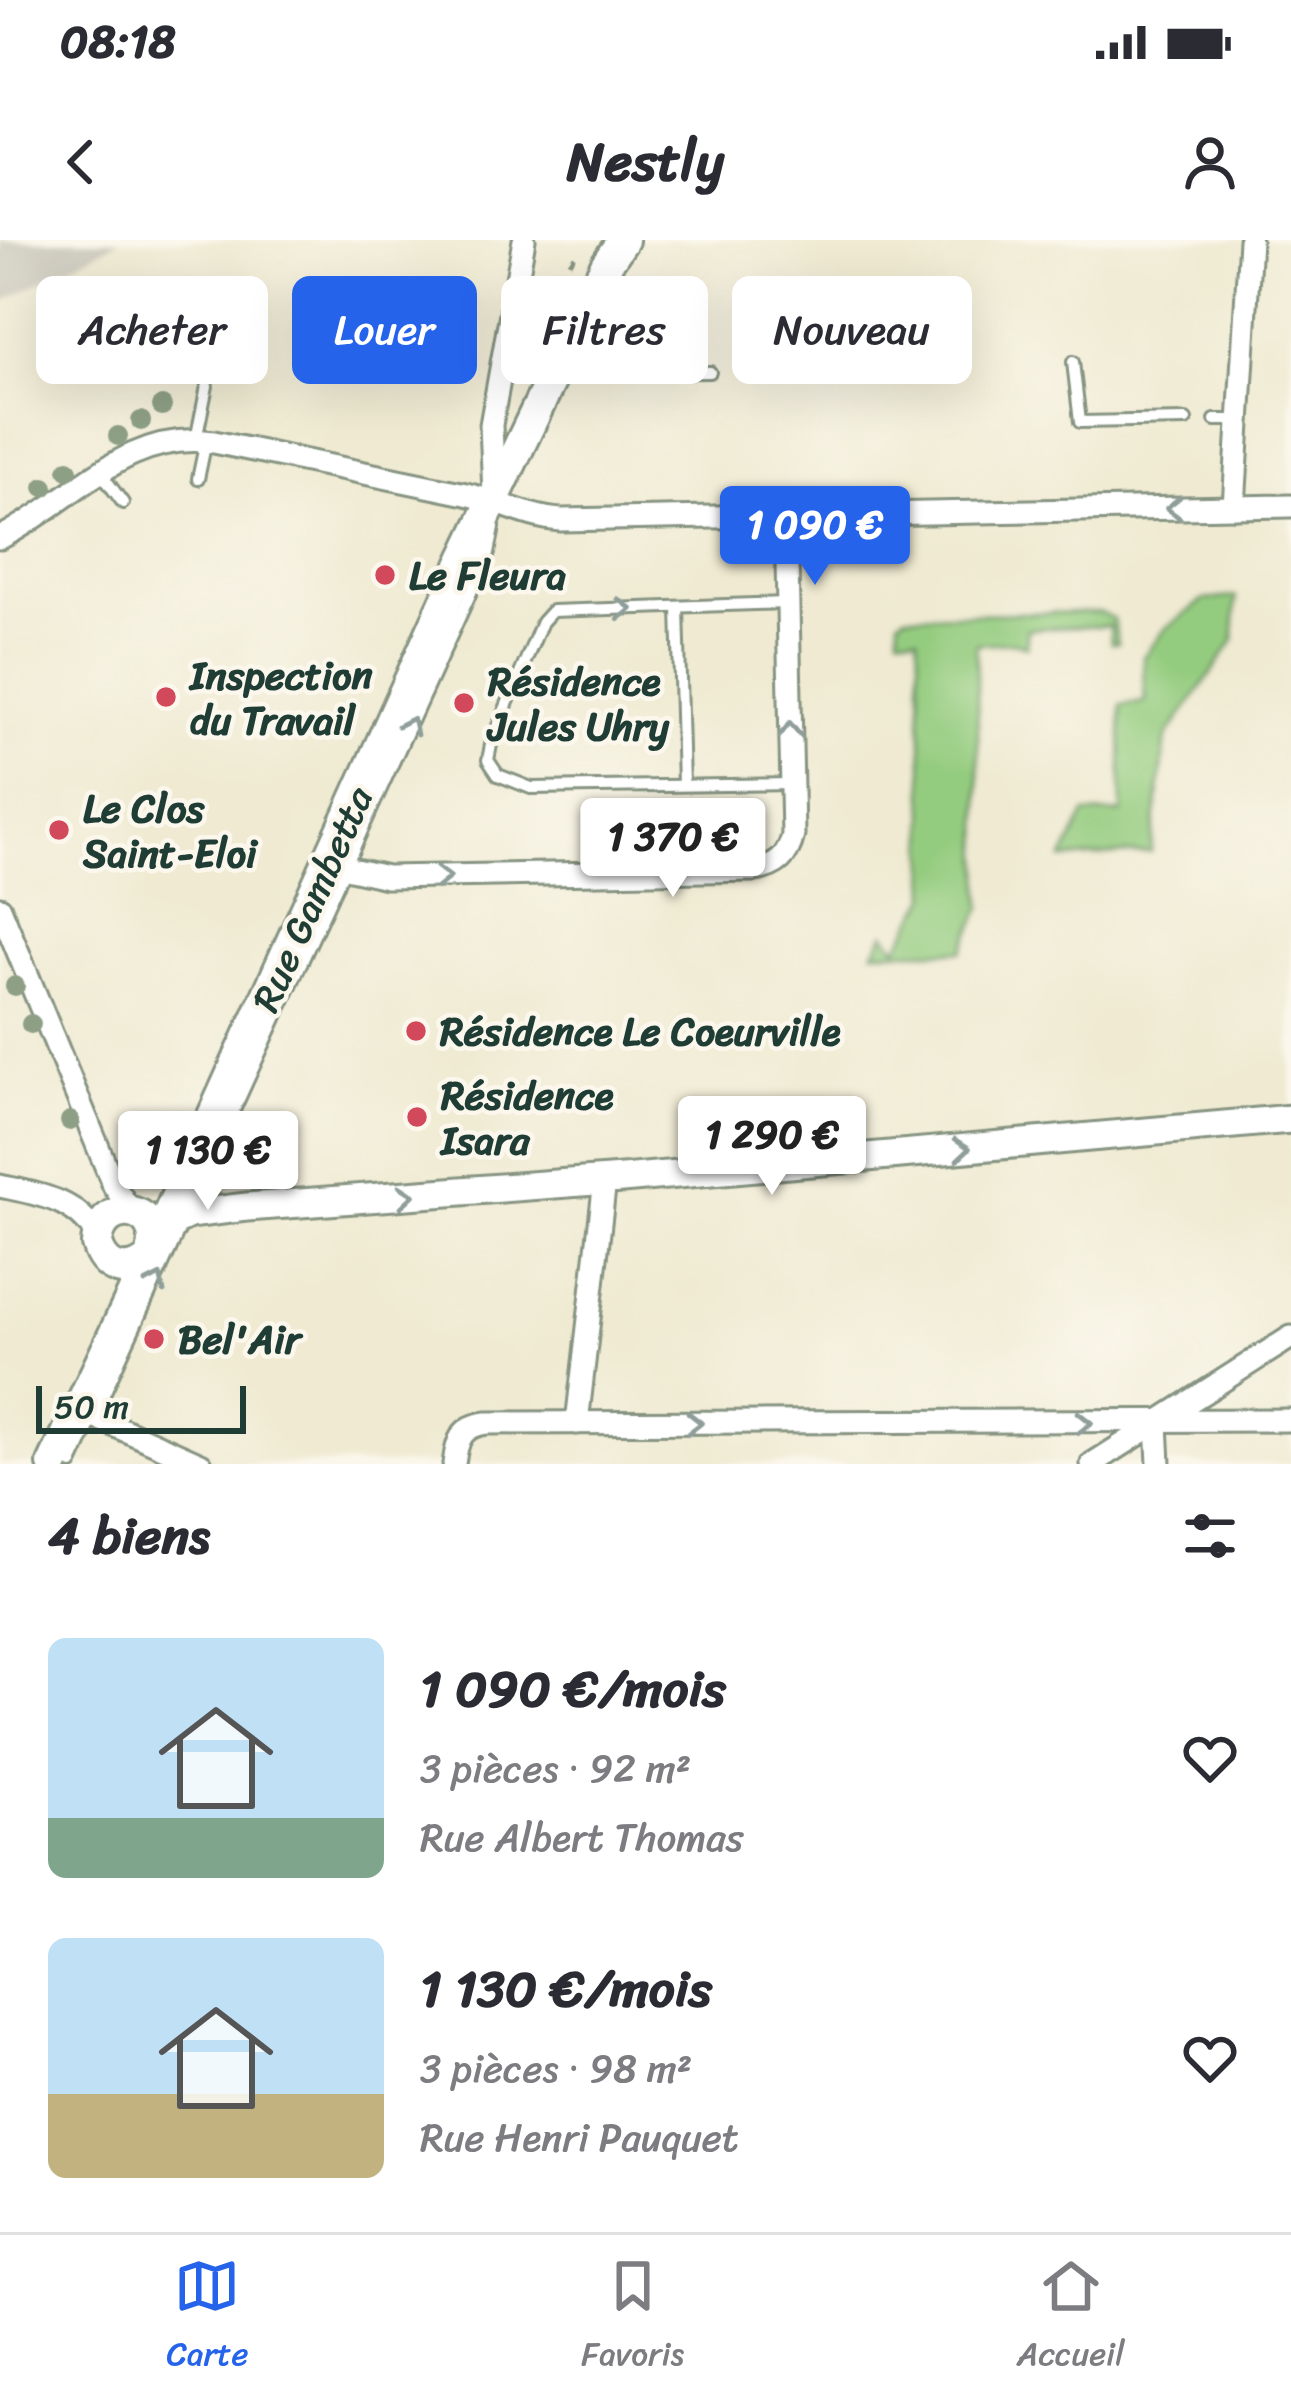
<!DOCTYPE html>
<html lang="fr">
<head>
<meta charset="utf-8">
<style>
	body { margin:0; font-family:Sriracha,sans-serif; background:#f2f2f3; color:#2b2b33; height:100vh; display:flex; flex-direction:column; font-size:45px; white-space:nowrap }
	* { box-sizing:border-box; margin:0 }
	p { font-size:39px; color:#7c7c81 }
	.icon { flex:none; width:66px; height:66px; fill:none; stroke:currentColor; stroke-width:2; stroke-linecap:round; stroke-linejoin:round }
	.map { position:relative; height:1224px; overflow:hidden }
	.panel { display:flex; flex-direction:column; background:#fff; flex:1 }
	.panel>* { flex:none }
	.hud { position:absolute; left:36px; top:36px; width:1221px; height:108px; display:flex; gap:24px }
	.scale { position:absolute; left:36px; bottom:30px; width:210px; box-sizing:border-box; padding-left:12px; border:6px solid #1f3d34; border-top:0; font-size:33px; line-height:42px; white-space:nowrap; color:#1f3d34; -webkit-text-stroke:9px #fbf7ec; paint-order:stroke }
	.price { position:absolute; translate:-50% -102px; padding:0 27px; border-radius:12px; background:#fff; color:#222; font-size:39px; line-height:78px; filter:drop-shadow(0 3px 6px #0008) }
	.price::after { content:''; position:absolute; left:50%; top:72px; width:36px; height:27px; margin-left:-18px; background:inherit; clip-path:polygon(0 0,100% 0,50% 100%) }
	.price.selected { background:#2563eb; color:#fff }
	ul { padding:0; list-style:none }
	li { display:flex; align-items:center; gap:36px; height:300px; padding:0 48px }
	li span { display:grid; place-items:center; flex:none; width:336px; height:240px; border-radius:18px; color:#555 }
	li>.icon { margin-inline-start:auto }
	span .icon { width:144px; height:144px; fill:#fffc; stroke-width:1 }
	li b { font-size:51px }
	h2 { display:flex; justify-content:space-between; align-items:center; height:144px; padding:0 48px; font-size:51px }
	.pill { padding:0 42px; border-radius:18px; background:#fff; box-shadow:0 12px 48px #0002; font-size:42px; line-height:108px }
	.pill.selected { background:#2563eb; color:#fff }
	.status { display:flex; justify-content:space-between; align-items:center; height:84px; padding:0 60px; background:#fff; direction:ltr }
	.status svg { height:33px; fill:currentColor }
	header { display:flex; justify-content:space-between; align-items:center; height:156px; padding:0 48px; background:#fff; font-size:54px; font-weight:700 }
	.dock { display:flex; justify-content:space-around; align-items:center; height:168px; border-top:3px solid #e1e1e2; background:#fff; font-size:33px; color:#7c7c81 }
	.dock a { display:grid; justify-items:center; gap:6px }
	.dock .selected { color:#2563eb }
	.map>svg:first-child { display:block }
</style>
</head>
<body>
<div class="status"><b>08:18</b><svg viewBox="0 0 49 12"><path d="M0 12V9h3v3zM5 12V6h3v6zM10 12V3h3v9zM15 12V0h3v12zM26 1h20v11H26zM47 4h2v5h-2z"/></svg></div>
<header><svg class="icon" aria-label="back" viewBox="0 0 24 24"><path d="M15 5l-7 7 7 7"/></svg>Nestly<svg class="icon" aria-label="person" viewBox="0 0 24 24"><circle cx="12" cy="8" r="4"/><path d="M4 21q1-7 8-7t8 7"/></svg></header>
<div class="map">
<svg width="1291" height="1224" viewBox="0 0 1291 1224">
	<rect width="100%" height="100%" fill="#fbf7ec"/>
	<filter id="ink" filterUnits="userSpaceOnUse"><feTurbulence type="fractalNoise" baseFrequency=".00833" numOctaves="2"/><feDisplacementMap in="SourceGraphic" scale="24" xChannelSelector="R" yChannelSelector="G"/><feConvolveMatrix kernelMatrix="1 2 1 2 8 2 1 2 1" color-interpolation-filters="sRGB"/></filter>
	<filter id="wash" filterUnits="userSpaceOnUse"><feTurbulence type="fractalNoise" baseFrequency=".004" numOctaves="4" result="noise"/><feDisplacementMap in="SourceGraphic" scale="48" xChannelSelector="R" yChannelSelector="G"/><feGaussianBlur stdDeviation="2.7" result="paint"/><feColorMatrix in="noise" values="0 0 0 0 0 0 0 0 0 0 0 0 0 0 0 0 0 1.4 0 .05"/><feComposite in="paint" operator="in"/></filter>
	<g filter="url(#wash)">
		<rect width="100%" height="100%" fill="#efead1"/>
		<polygon fill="#c7c4b8" points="0,0 120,0 0,63"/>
		<g fill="#94cc7f" stroke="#5a845a" stroke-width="3">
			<polygon points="1236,357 1234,400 1166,498 1151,612 1063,619 1085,574 1122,573 1121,465 1145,462 1143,417 1165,389 1204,360"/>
			<polygon points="1100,372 1113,379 1118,403 1111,403 1110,386 1027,389 1027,406 1014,402 976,404 982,667 962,711 874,711 885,693 897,708 928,657 918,396 899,395 899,379 905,375"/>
		</g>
	</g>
	<g filter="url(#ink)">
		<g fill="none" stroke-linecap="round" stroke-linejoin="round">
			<defs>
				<g id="service">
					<polyline points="567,116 602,133 710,132"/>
					<polyline points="1073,122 1080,182 1186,180"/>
					<polyline points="1215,180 1237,180"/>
					<polyline points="196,200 207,146"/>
					<polyline points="101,233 123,263"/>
					<polyline points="198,239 206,201"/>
					<polyline points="787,363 552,371 542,382 492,500 488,520 498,535 531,548 791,544"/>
					<polyline points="678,368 683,545"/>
					<polyline points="72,1224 474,346 489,313 494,287"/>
				</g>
				<g id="minor">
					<path d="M508,92L518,107C536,117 554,111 569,97"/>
					<polyline points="494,254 491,185 524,0"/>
					<polyline points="1234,267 1250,0"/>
					<path d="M0,298C73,261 126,189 214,202L466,254C499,261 528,278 561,280L1291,266"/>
					<path d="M328,624L387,637L755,630C777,627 788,617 793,595L786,276"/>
					<polyline points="0,668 114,946 132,972"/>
					<path d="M0,946C37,954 77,959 97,996"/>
					<polyline points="79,1170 201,1224"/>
					<polyline points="577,1183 605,940"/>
					<polyline points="1157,1183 1159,1224"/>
					<path d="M454,1224C457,1200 461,1186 487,1183L1291,1180"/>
					<polyline points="1092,1224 1291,1097"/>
				</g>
				<polyline id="tertiary" points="164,986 189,974 247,967 622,939 1291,879"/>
				<g id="secondary">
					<polyline points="155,1004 456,338 606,25 623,0"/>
					<path d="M53,1224L152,1013C166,966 100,954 97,1004C104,1029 126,1037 147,1021"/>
				</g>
			</defs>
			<use href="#service" stroke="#879482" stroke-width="16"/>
			<use href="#minor" stroke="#879482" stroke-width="27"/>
			<use href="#tertiary" stroke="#879482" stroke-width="33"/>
			<use href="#secondary" stroke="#879482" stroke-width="36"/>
			<polyline stroke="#879482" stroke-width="4.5" stroke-dasharray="9 9" stroke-linecap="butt" points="538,67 577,13"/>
			<use href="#service" stroke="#fff" stroke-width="10"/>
			<use href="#minor" stroke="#fff" stroke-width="21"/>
			<use href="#tertiary" stroke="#fff" stroke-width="27"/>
			<use href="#secondary" stroke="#fff" stroke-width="30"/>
		</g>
		<g fill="#8d9f85">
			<circle cx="162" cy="166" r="10"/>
			<circle cx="141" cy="181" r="10"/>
			<circle cx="118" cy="196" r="10"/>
			<circle cx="68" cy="230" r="10"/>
			<circle cx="44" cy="247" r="10"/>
			<circle cx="15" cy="746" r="10"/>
			<circle cx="31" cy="784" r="10"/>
			<circle cx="70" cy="881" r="10"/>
		</g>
		<defs><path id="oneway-chevron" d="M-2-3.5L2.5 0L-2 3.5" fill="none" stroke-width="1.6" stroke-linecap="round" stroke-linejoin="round" transform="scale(3)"/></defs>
		<g stroke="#8f9e9a">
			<use href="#oneway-chevron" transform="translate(1174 268) rotate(179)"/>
			<use href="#oneway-chevron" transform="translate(624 369) rotate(-1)"/>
			<use href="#oneway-chevron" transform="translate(410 485) rotate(-65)"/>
			<use href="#oneway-chevron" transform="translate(790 490) rotate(-91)"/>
			<use href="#oneway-chevron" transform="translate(443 637) rotate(-1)"/>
			<use href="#oneway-chevron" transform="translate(962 909) rotate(-5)"/>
			<use href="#oneway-chevron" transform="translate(406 956) rotate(-5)"/>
			<use href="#oneway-chevron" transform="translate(157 1042) rotate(-65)"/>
			<use href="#oneway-chevron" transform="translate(694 1183)"/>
			<use href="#oneway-chevron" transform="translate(1084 1183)"/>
		</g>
	</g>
	<g fill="#d1495b" stroke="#fbf7ec" stroke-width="4.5">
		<circle cx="385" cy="335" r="12"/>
		<circle cx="166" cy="457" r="12"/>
		<circle cx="464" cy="463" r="12"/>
		<circle cx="59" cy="590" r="12"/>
		<circle cx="416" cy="791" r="12"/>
		<circle cx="417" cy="877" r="12"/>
		<circle cx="154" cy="1099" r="12"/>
	</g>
	<g text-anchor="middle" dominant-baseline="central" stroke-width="9" stroke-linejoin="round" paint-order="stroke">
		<g font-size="39" font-weight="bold" fill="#1f3d34" stroke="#fbf7ec" text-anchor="start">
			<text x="409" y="335">Le Fleura</text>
			<text x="190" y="435">Inspection<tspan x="190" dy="45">du Travail</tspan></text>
			<text x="488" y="441">Résidence<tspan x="488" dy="45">Jules Uhry</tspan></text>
			<text x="83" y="568">Le Clos<tspan x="83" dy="45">Saint-Eloi</tspan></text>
			<text x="440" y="791">Résidence Le Coeurville</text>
			<text x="441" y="855">Résidence<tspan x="441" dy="45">Isara</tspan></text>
			<text x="178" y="1099">Bel'Air</text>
		</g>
		<g font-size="39" fill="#1f3d34" stroke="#fbf7ec">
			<text transform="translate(312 659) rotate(-66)">Rue Gambetta</text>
		</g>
	</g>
</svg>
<div class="scale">50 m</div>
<b class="price selected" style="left:815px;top:348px">1 090 €</b>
<b class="price" style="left:673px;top:660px">1 370 €</b>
<b class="price" style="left:772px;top:958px">1 290 €</b>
<b class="price" style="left:208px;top:973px">1 130 €</b>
<div class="hud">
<a class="pill">Acheter</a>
<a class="pill selected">Louer</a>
<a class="pill">Filtres</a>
<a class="pill">Nouveau</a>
</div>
</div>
<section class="panel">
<h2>4 biens<svg class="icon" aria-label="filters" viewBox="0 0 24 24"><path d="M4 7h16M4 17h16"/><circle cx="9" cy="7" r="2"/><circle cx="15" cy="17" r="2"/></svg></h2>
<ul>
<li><span style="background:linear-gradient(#bfe0f5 75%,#7fa58c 0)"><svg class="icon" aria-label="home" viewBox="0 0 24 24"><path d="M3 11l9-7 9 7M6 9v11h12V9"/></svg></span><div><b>1 090 €/mois</b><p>3 pièces · 92 m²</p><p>Rue Albert Thomas</p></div><svg class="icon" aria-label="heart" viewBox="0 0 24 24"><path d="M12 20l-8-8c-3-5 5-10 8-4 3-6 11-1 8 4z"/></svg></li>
<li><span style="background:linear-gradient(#bfe0f5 65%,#c2b280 0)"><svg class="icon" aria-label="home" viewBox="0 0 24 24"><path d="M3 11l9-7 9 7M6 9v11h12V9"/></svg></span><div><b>1 130 €/mois</b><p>3 pièces · 98 m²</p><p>Rue Henri Pauquet</p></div><svg class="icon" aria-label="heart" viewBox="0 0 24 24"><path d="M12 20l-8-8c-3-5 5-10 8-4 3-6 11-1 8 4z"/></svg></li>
</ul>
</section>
<nav class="dock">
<a class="selected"><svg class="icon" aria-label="map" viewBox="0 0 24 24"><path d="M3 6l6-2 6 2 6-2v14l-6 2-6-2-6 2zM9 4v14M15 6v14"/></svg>Carte</a>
<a><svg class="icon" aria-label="saved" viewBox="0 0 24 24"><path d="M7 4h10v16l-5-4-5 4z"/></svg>Favoris</a>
<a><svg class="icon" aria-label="home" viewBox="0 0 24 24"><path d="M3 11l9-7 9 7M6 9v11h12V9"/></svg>Accueil</a>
</nav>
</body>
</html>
